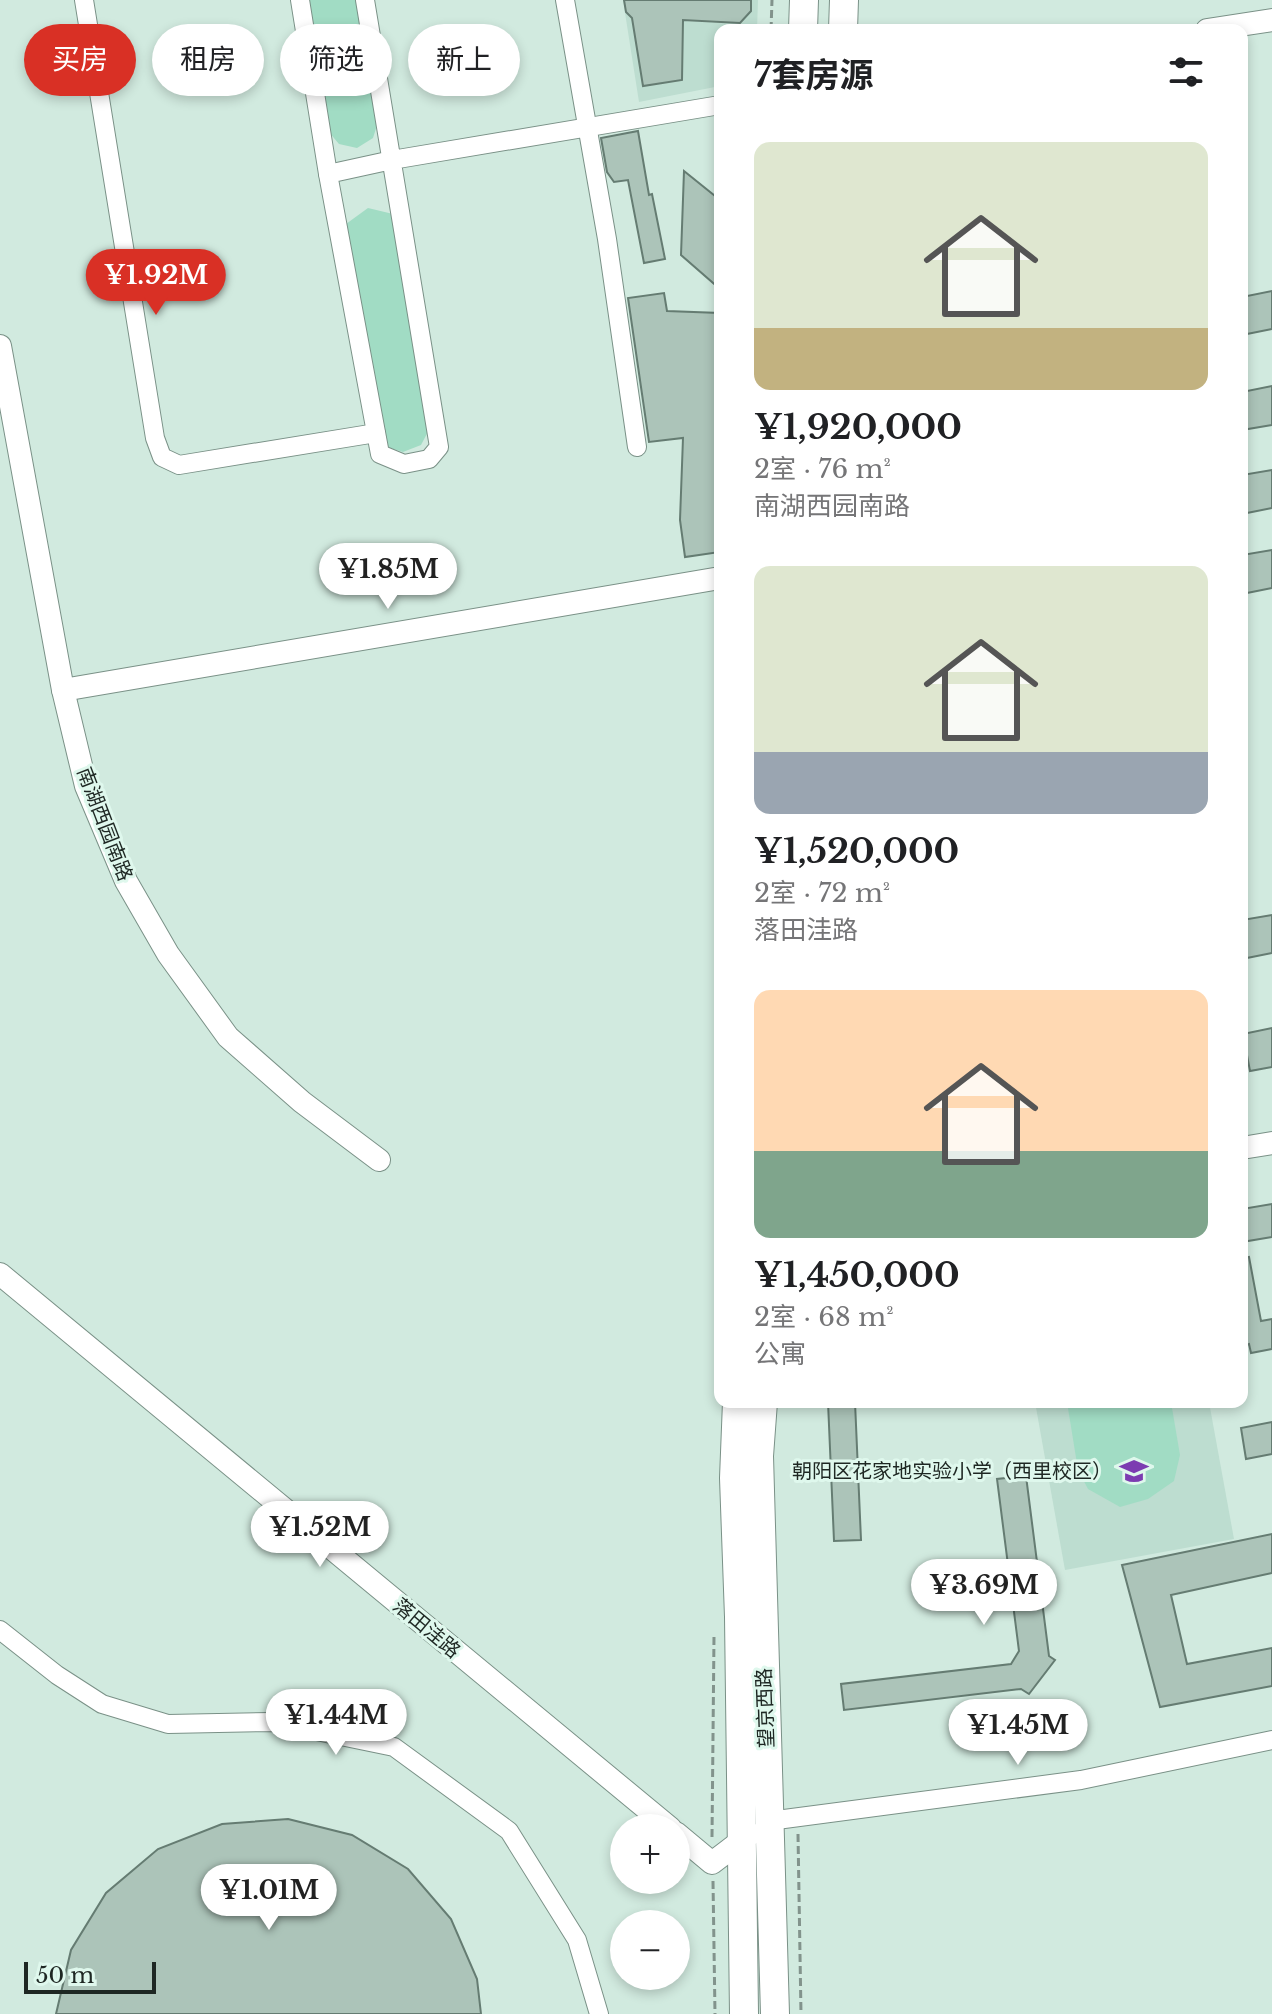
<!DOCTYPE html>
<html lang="zh">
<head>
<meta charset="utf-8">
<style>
	body { margin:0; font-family:"Libre Baskerville","Noto Sans SC",serif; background:#f2f2f2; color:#202124; height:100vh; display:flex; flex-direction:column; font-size:30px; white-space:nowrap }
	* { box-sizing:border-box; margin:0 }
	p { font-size:26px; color:#757577 }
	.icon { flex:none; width:44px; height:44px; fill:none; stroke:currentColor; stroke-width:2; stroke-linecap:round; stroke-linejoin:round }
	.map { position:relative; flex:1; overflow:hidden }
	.details { position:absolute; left:714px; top:24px; width:534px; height:1384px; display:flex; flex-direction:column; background:#fff; border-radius:16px; box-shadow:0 4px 12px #0003 }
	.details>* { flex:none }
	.banner { position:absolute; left:24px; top:24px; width:570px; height:72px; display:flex; gap:16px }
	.controls { position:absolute; left:610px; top:1814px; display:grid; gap:16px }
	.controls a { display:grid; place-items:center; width:80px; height:80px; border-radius:50%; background:#fff; box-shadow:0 4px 12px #0003; font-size:40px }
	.scale { position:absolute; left:24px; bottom:20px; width:132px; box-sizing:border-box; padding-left:8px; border:4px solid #1e2723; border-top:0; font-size:22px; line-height:28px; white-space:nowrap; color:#1e2723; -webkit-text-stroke:6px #dff8ed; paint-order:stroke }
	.price { position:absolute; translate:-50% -68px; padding:0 18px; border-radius:28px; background:#fff; color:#222; font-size:26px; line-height:52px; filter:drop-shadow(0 2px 4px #0008) }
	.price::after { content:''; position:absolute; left:50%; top:48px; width:24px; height:18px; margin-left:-12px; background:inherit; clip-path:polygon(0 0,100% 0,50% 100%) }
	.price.on { background:#d93025; color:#fff }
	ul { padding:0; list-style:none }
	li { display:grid; align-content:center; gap:16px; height:424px; padding:0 40px }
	li span { display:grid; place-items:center; height:248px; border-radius:16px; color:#555 }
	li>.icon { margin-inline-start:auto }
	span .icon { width:144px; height:144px; fill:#fffc; stroke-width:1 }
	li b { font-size:34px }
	h2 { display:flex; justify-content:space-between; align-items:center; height:96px; padding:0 40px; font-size:34px }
	.tag { padding:0 28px; border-radius:36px; background:#fff; box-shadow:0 4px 12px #0003; font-size:28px; line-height:72px }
	.tag.on { background:#d93025; color:#fff }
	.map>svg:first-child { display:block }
</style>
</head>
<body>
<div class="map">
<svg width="1272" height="2014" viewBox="0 0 1272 2014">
	<rect width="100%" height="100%" fill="#d1eadf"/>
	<g fill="#bdddd0">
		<polygon points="623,0 758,0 757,30 720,30 720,86 639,102"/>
		<polygon points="1035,1402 1209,1402 1234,1539 1065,1570"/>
	</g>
	<g fill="#a1dcc4">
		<polygon points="306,0 358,0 378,122 373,138 357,148 339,144 328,131"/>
		<polygon points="368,208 393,214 430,428 421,445 403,452 387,447 346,224"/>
		<polygon points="1067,1402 1171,1402 1180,1455 1174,1481 1148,1499 1120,1507 1088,1489 1078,1470"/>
	</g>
	<g fill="#acc4b9" stroke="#657c72" stroke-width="2">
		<polygon points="624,0 751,0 751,11 740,23 683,20 682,80 643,86 632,18 626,12"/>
		<polygon points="638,131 649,195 652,194 665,259 644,263 628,180 614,182 607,172 601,138"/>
		<polygon points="684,171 720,200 720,289 681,255"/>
		<polygon points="1272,291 1272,329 1242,335 1242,297"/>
		<polygon points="664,293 667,311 720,313 720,552 685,557 680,520 683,438 649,442 628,298"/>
		<polygon points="1272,386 1272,425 1242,430 1242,392"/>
		<polygon points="1272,470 1272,508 1242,514 1242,475"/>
		<polygon points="1272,550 1272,588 1242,594 1242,555"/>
		<polygon points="1272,915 1272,953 1242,959 1242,920"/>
		<polygon points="1272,1028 1272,1067 1250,1071 1243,1034"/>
		<polygon points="1272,1204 1272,1237 1242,1242 1242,1209"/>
		<polygon points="1249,1257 1261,1321 1272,1319 1272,1349 1251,1353 1249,1344 1242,1346 1242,1258"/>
		<polygon points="828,1402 855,1402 861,1540 834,1541"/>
		<polygon points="1272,1422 1272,1454 1246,1459 1241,1428"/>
		<polygon points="1026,1476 1049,1656 1055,1660 1029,1694 1021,1689 844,1710 841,1684 1011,1664 1019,1651 997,1479"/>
		<polygon points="1272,1534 1272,1573 1171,1595 1187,1664 1272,1648 1272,1686 1160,1707 1122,1565"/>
		<polygon points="288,1819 352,1835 408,1869 451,1919 477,1979 481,2014 56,2014 71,1950 106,1893 158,1849 222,1824"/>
	</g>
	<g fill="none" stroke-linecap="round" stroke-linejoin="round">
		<defs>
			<g id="minor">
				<polyline points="84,0 155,438 162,457 179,465 376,433"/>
				<polyline points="300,0 328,174"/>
				<polyline points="365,0 439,447 429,459 404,464 380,454 328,174 392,160 720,105"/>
				<polyline points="565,0 607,239 637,447"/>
				<polyline points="0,1630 57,1675 102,1704 168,1724 273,1722 394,1747 509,1831 577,1940 599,2014"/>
				<polyline points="769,1821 1081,1780 1272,1740"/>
			</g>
			<g id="tertiary">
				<polyline points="1207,30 1272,20"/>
				<polyline points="0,346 63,690 86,786 126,881 168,954 228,1037 302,1102 379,1160"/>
				<polyline points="63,690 720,578"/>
				<polyline points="1242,1148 1272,1143"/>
				<polyline points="0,1274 670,1828"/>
				<polyline points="676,1833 712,1863 750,1834"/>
			</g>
			<g id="primary">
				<polyline points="803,30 804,0"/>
				<polyline points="843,30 844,0"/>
				<polyline points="737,1402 734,1478 739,1617 744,2014"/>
				<polyline points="763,1402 759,1456 775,2014"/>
			</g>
		</defs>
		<use href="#minor" stroke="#7a9187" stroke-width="20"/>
		<use href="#tertiary" stroke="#7a9187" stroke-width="24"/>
		<use href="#primary" stroke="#7a9187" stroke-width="30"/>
		<g stroke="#82938c" stroke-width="3" stroke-dasharray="8 4" stroke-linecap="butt">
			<polyline points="771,30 772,0"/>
			<polyline points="798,1834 801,2014"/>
			<polyline points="712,1837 714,1636 716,1634"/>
			<polyline points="713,1881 715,2014"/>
		</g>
		<use href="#minor" stroke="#fff" stroke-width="18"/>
		<use href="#tertiary" stroke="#fff" stroke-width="22"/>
		<use href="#primary" stroke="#fff" stroke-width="28"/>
	</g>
	<defs>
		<symbol id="school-bare" viewBox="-9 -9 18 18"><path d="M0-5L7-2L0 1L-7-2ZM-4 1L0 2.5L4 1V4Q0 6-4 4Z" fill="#7c3cb1" stroke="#dff8ed" stroke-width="2.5" paint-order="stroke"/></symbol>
	</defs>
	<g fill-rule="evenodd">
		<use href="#school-bare" x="1114" y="1451" width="40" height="40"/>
	</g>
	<g text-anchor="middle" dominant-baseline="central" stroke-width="6" stroke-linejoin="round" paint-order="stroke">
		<g font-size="20" fill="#1e2723" stroke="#dff8ed">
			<text transform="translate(105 824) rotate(69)">南湖西园南路</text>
			<text transform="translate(427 1628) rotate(40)">落田洼路</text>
			<text transform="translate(765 1708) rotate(-92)">望京西路</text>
		</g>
		<g font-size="20" fill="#1e2723" stroke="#dff8ed" text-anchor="end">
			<text x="1112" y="1471">朝阳区花家地实验小学（西里校区）</text>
		</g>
	</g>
</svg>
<div class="controls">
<a>+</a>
<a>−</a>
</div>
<div class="scale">50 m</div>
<b class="price on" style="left:156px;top:317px">¥1.92M</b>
<b class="price" style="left:388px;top:611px">¥1.85M</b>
<b class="price" style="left:320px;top:1569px">¥1.52M</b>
<b class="price" style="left:984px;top:1627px">¥3.69M</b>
<b class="price" style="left:336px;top:1757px">¥1.44M</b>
<b class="price" style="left:1018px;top:1767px">¥1.45M</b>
<b class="price" style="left:269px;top:1932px">¥1.01M</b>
<div class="banner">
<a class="tag on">买房</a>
<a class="tag">租房</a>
<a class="tag">筛选</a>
<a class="tag">新上</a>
</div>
<section class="details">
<h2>7套房源<svg class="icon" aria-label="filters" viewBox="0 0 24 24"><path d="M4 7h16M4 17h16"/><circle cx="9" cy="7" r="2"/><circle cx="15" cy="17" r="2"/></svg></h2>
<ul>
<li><span style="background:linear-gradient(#dfe7d0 75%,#c2b280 0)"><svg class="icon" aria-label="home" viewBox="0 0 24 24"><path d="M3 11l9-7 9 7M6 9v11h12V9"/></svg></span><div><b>¥1,920,000</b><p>2室 · 76 m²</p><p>南湖西园南路</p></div></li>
<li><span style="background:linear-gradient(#dfe7d0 75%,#9aa5b1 0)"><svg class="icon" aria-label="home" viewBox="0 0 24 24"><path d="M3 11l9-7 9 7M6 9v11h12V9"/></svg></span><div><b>¥1,520,000</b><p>2室 · 72 m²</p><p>落田洼路</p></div></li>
<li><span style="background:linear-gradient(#ffd9b3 65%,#7fa58c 0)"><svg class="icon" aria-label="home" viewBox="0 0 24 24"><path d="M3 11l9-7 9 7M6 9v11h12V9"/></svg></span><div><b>¥1,450,000</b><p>2室 · 68 m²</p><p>公寓</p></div></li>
</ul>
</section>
</div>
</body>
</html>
